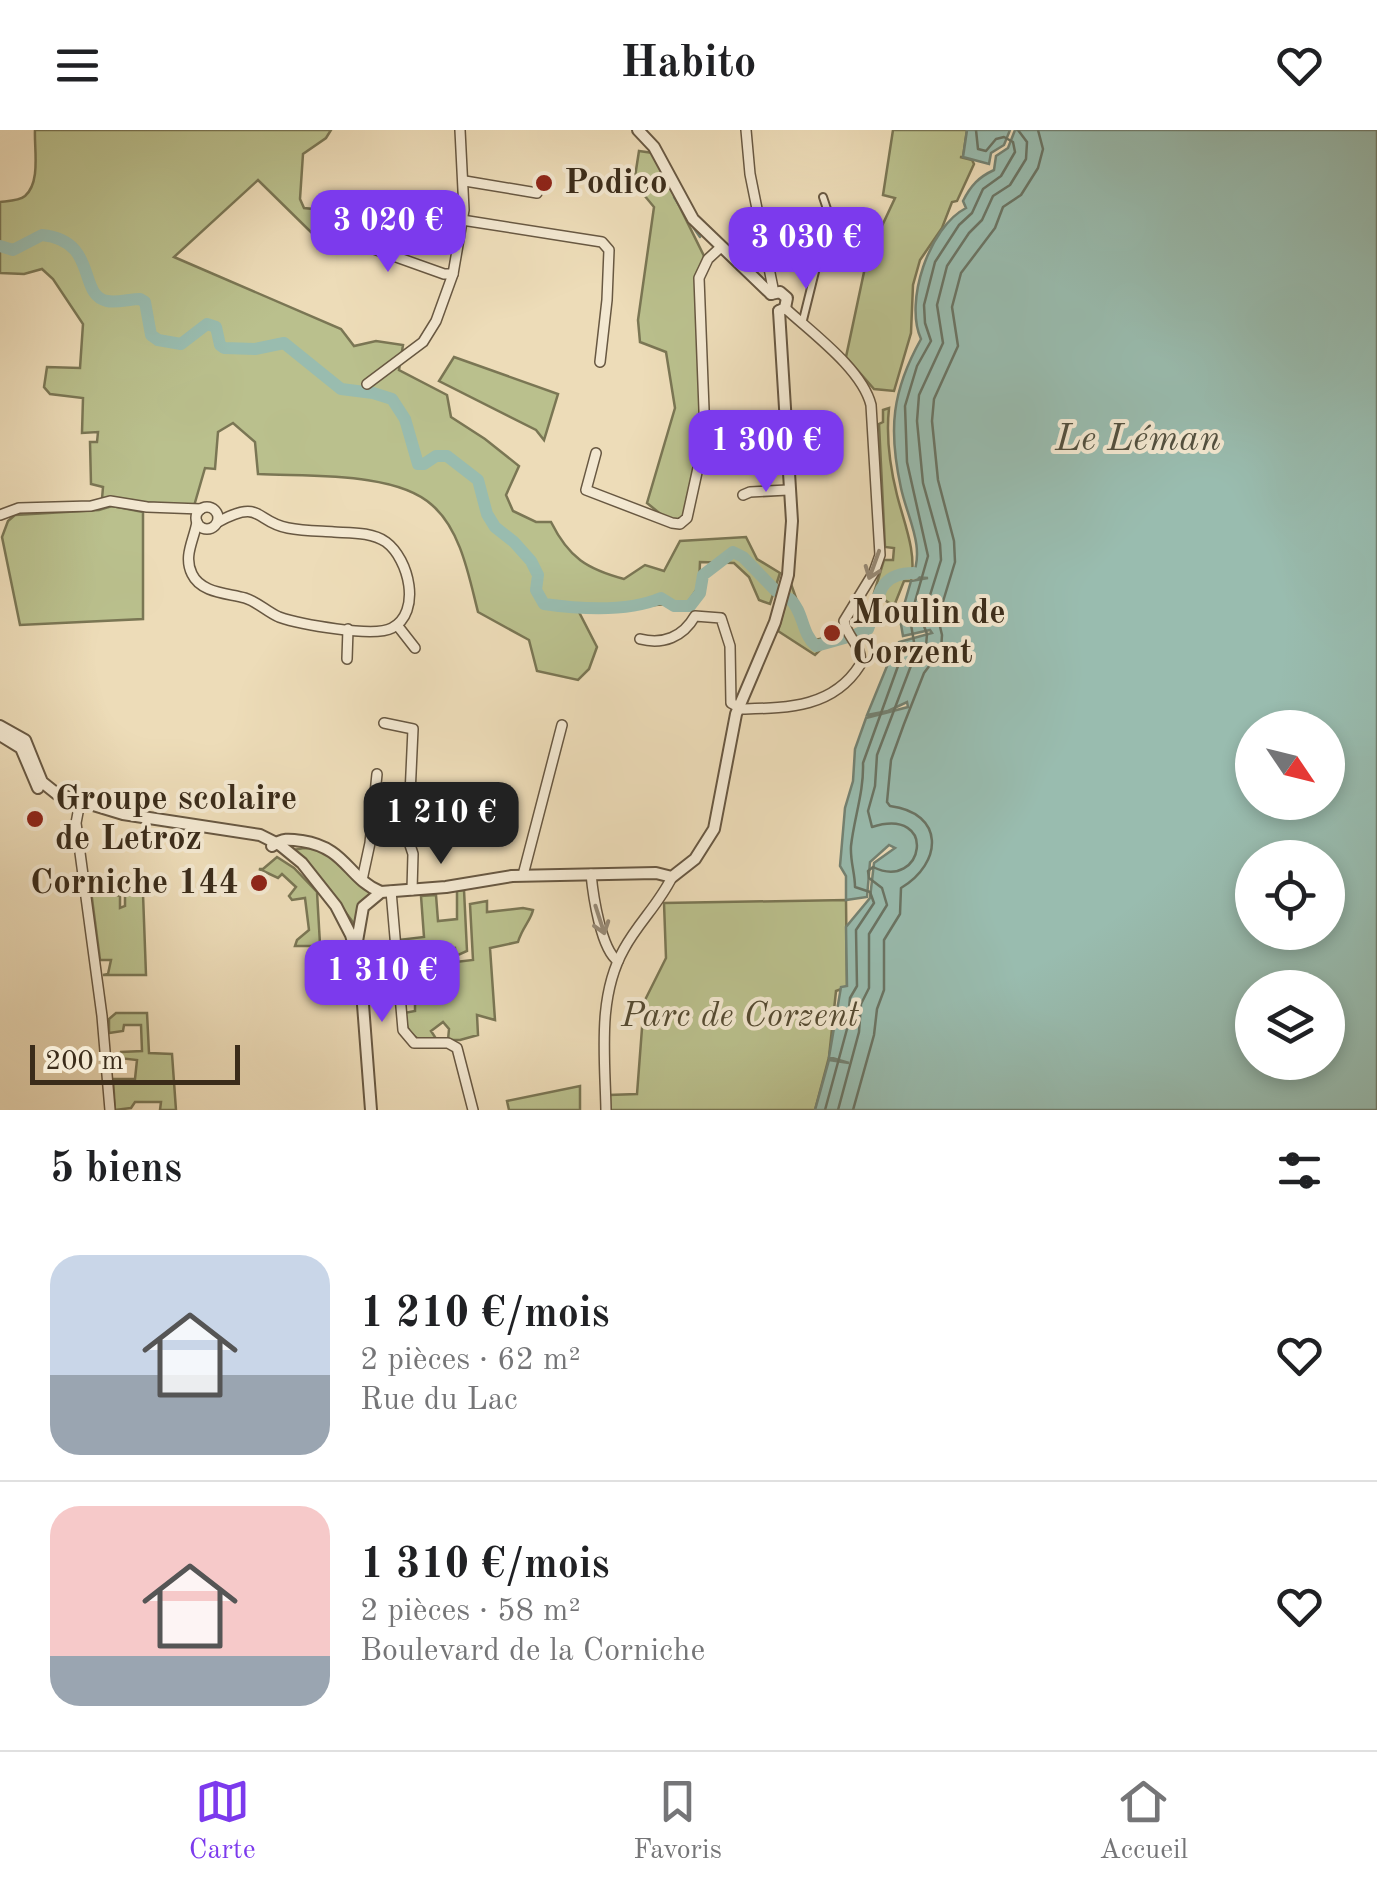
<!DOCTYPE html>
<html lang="fr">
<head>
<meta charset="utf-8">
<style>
	body { margin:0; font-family:"Old Standard TT",serif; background:#f2f2f2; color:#202124; height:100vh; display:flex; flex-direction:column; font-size:38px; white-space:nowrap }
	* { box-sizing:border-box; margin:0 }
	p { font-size:32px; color:#757577 }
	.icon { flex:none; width:55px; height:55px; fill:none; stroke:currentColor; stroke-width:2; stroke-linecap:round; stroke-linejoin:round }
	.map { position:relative; height:980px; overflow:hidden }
	.details { display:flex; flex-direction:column; background:#fff; flex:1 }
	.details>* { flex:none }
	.needle { width:65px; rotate:125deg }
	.fabs { position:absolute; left:1235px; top:580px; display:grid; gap:20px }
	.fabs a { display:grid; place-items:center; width:110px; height:110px; border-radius:50%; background:#fff; box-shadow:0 5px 15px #0003; font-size:50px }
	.scale { position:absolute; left:30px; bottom:25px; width:210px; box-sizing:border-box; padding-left:10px; border:5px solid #3b2c1a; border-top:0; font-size:28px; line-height:35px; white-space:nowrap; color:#3b2c1a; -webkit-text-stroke:8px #f3e8d1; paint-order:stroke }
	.price { position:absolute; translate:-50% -85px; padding:0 22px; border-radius:20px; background:#7c3aed; color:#fff; font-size:32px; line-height:65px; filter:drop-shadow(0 2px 5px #0008) }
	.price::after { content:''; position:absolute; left:50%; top:60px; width:30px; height:22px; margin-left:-15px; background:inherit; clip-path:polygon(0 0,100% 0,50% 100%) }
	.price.selected { background:#222; color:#fff }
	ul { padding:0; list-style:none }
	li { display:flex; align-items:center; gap:30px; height:250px; padding:0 50px }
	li+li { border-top:2px solid #e0e0e0 }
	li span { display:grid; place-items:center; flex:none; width:280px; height:200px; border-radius:30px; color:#555 }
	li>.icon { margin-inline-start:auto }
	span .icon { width:120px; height:120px; fill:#fffc; stroke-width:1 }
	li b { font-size:42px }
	h2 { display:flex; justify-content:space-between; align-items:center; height:120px; padding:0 50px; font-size:42px }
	header { display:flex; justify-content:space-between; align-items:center; height:130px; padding:0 50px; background:#fff; font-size:45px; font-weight:600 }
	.menu { display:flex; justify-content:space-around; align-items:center; height:140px; border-top:2px solid #e0e0e0; background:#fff; font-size:28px; color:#757577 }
	.menu a { display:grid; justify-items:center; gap:5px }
	.menu .selected { color:#7c3aed }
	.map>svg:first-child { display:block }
</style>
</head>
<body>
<header><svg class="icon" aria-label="menu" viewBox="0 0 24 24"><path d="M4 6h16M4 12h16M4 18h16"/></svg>Habito<svg class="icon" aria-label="heart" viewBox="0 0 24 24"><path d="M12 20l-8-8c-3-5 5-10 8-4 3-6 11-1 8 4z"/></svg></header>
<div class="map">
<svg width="1377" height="980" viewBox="0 0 1377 980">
	<rect width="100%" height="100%" fill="#eddcb8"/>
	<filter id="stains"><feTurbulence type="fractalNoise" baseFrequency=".002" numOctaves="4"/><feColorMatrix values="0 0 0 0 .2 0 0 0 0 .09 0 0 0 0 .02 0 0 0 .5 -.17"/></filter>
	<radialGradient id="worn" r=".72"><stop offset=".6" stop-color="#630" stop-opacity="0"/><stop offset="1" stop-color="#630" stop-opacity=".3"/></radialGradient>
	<g fill="#bac08d" stroke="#7a7654" stroke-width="2.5">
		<path d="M35,0H331L326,8L303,24L300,69L304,78L334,81V112L320,111L258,50L174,127L341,199L354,216L376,211L403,215L399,240L447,265L451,287L485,309L519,336L506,365L513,381L536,392H551C569,428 587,439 624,449L645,435L664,441L680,411L746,407L757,429L780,443L770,474L759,470L749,447L734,433L700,432L699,456L688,472L579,482L597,517L589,539L578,550L537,541L529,510L478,482C469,447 461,400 432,375C395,341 306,347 258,344L255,312L233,293L218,302L215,339L205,338L194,376L102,369L103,357L91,354L90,312H97L98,302L82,303L83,268L50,264L44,257L47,237L80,238L83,194L53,149L42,139L24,144L0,143V72C7,71 19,71 25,66C41,52 34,19 35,0Z"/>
		<polygon points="893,0 967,0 963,27 960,27 972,30 974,34 957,71 952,72 942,98 920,130 913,155 911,203 894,261 874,259 846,227 867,128 895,68 883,65"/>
		<polygon points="639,21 653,23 704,126 698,150 701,306 683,388 678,391 663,386 647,373 675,278 666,222 640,212 638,190 654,77 634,53"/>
		<polygon points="454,227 558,264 544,310 536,300 439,251"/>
		<path d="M889,278C886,306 890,337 897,365C904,393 917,422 911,451H904L894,476L874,463L884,430H893L894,418L885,417L879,294L883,292V280Z"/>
		<polygon points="112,376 143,382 143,489 20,495 2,407 8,391 15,385 99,380"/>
		<polygon points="791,454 806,496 815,510 846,503 851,510 822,518 815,525 778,501"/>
		<polygon points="304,718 322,719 372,763 361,772 355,795 327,757 293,720"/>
		<polygon points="277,727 294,738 317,762 320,814 346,815 348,821 329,825 330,833 349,826 355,853 326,853 321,816 295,816 297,810 309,800 305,768 292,770 289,766 296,757 282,744 278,748 259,739 263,739"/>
		<path d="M464,760L467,821L456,826L455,818L437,821L438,834L473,830L470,774L487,771V782L523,778L533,780C531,790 522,798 518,812L490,818L495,890L477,885L478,905L460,910H448L449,899L443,892L431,901L435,907L422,911C409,905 406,897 404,883L415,881V857H401L398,810L424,807L421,766L436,765L438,791L457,789V761Z"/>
		<polygon points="91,761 120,766 120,778 125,776 125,761 143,764 146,845 103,845 108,844 111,830 100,830"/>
		<polygon points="846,770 847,857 836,861 829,927 815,980 608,980 609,965 637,964 644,872 666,828 664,773"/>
		<polygon points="116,883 147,883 149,923 172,924 176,980 160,980 161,972 135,972 131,978 115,980 113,949 135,949 137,930 119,928 121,922 142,921 141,895 124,895 123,901 109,903 109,889"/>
		<polygon points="580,956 580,980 509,980 507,971"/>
	</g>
	<g fill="#99bcaf" stroke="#738273" stroke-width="2.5" fill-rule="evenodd">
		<polygon points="967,0 1010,0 1004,15 991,23 989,34 963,27"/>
		<path d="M1015,0H1377V980H815L829,930L849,933L829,927L841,857L847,856L846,797L870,768L874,733L895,718L889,715L870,732L867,767L846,770V746L840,736L845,678L853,651L855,619L866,588L908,577L907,572L888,581L867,585L894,519L899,512L932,503L930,500L903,506L900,489L911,451L928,448L912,447C926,418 907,387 901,358C888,299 892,261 921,209C904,172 929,97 966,78L963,71C971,55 979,47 994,40L996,26L1008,18ZM1252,598H1328V672H1252ZM1252,728H1328V802H1252ZM1252,858H1328V932H1252Z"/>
	</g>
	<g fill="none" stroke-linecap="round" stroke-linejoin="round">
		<g stroke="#6a7464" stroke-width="2.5">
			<path d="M825,980L847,899L850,868L857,856L856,800L874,773L870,762L855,757C855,743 850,731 851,716C854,688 864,662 863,633L902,525L914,512L910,489L928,426L907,332L905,276L917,236L931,211L925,193L924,175L935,132L959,95L972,83L983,59L1001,46L1015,22L1013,12L1004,7L996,9L986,21L978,19L976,0"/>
			<path d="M838,980L859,902L861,874L869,858V804L887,775L882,758L869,748L868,741L873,737C924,762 939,676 872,697L868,681L875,656L877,625L912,533L926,516L927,504L922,491L941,430L940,414L923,353L917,291L919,265L943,213L937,175L947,136L969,103L982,90L993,66L1010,55L1026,29L1027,12L1018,0"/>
			<path d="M853,980L874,905L877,879L884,860V810L900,784L901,758C943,733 945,683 890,676L887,672L891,630L904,594L924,543L941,520L942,505L938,488L955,432L954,411L938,350L932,291L934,269L958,216L952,177L961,143L995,98L1003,77L1021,65L1038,38L1043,19L1038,0"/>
		</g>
		<g stroke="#738273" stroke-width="2.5">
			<polyline points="674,67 684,83"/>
			<polyline points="691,94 700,107"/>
			<polyline points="737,139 755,155"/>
		</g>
		<g stroke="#99bcaf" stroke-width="12">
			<path d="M0,116L13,120L42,105C99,111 77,165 107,171C117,173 130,169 140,169L145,172L151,205L158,210L181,214L207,194L216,197L220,215L224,218L255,219L284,213L341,259L373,263L392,269L405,289L418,334H424L436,326H447L478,350L487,384L495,397L514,412L531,431L538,445L536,460L544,474C579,479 628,482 661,468L674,476H690L700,463L703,445L733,422L743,427L776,461"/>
			<path d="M790,469C804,482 801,503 816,516L848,507"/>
			<path d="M857,504L868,499C879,471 875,443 914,443"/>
		</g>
		<defs>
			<polyline id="pedestrian" points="802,194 829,85 823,67"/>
			<g id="minor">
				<polyline points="746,0 750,44 774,163"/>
				<polyline points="465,51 537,63"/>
				<polyline points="462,90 602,112 609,120 607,170 600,232"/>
				<polyline points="329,103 444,144 453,144"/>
				<polyline points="367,254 423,212 436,191 453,144 464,80 460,0"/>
				<polyline points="596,323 586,360 672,393 680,394 687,388 705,306 699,148 708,129 721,117"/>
				<polyline points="743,365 750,362 788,360"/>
				<circle cx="207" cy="388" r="11"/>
				<polyline points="0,385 19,378 91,376 110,371 147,377 201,379"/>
				<path d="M197,392C194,410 183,426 192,444C201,463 227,463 245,468C258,472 267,482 279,487C299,494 374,508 392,498C422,482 409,429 386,412C372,402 351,403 334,402C319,401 303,401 288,398C255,392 262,368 218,392"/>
				<polyline points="397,495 415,518"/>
				<path d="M640,509C663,515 683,507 695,486L721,488L730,516L731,573L742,579C787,578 833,578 860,535C864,517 847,508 844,491L874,442L880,425L871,275C862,239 812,203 785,178"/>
				<polyline points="347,529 348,499"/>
				<polyline points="384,593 413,599 408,709 413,724 412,760"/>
				<polyline points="80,672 76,693 102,886 110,980"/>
				<path d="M591,744C593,765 601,820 618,831"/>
				<polyline points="523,745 562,595"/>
				<polyline points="362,750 370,713 377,644"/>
				<polyline points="391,761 403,900 414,913 448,913 457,918 473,980"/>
				<path d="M606,980C605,926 597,867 624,819C638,793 659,774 672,747"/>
			</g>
			<g id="tertiary">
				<polyline points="638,0 654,17 693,89 771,164"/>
				<polyline points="771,164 780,162 787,168 785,178 779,181"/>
				<polyline points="0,596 25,610 42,652 57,664 123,684 260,705 280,715 302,733 336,776 351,805 360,835 371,980"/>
				<polyline points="0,605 21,618 38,658"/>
				<path d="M272,716C283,708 289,709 302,711C347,718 347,748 381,762"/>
				<polyline points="356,817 363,777 381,762 446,757 512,746 656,743 672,747 695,729 714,699 736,584 775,492 788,445 792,391 779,181"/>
			</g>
		</defs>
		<use href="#pedestrian" stroke="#685842" stroke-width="10"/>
		<use href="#minor" stroke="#685842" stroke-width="12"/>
		<use href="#tertiary" stroke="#685842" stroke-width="14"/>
		<use href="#pedestrian" stroke="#f3e8d1" stroke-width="6"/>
		<use href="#minor" stroke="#f3e8d1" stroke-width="9"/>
		<use href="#tertiary" stroke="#f3e8d1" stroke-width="10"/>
	</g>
	<defs><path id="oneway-shaft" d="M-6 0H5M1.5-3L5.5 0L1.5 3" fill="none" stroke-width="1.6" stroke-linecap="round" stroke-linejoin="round" transform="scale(2.5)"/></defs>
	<g stroke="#978a76">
		<use href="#oneway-shaft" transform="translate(874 435) rotate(110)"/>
		<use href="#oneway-shaft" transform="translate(600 790) rotate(72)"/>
	</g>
	<g fill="#8f2418" stroke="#f3e8d1" stroke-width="4">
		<circle cx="544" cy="53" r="10"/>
		<circle cx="832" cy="503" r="10"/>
		<circle cx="35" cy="689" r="10"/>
		<circle cx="259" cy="753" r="10"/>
	</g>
	<g text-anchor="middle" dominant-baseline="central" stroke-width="8" stroke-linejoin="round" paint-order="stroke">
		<g font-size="35" font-weight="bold" fill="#3b2c1a" stroke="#f3e8d1" text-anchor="start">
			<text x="564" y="53">Podico</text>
			<text x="852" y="483">Moulin de<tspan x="852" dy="40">Corzent</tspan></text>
			<text x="55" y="669">Groupe scolaire<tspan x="55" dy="40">de Letroz</tspan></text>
			<text x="239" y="753" text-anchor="end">Corniche 144</text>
		</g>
		<g font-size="35" font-style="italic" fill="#544a31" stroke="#f3e8d1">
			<text x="740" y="886">Parc de Corzent</text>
		</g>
		<g font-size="38" font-style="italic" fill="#52503f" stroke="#f3e8d1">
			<text x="1138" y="310">Le Léman</text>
		</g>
	</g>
	<rect width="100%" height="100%" filter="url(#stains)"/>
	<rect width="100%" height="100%" fill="url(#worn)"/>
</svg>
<div class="fabs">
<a><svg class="needle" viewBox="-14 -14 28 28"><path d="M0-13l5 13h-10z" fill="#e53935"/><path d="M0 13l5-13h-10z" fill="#757577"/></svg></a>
<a><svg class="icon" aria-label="locate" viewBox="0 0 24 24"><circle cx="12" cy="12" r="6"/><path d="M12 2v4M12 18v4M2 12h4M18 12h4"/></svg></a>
<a><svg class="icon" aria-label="layers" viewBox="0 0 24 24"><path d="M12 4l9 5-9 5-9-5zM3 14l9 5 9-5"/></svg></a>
</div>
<div class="scale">200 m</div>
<b class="price" style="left:388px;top:145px">3 020 €</b>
<b class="price" style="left:806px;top:162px">3 030 €</b>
<b class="price" style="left:766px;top:365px">1 300 €</b>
<b class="price selected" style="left:441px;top:737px">1 210 €</b>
<b class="price" style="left:382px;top:895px">1 310 €</b>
</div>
<section class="details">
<h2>5 biens<svg class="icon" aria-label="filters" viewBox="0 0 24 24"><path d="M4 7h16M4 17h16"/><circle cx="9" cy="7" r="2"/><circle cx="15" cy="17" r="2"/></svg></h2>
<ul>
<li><span style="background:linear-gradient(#c9d6e8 60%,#9aa5b1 0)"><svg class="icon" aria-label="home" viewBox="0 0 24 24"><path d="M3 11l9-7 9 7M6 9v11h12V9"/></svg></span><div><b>1 210 €/mois</b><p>2 pièces · 62 m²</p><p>Rue du Lac</p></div><svg class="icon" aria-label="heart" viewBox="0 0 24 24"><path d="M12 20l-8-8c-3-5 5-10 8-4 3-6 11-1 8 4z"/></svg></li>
<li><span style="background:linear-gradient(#f6c9c9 75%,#9aa5b1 0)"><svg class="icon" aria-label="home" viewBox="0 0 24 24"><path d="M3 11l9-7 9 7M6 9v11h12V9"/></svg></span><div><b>1 310 €/mois</b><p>2 pièces · 58 m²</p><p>Boulevard de la Corniche</p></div><svg class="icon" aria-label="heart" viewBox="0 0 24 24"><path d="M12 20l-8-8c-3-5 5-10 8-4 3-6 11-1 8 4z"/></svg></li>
</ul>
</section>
<nav class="menu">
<a class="selected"><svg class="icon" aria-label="map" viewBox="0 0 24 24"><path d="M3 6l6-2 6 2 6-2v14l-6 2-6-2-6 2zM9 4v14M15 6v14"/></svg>Carte</a>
<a><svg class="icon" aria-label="saved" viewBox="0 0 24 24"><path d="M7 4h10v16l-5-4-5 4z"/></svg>Favoris</a>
<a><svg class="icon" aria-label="home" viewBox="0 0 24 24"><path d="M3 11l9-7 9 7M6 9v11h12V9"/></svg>Accueil</a>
</nav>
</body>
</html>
